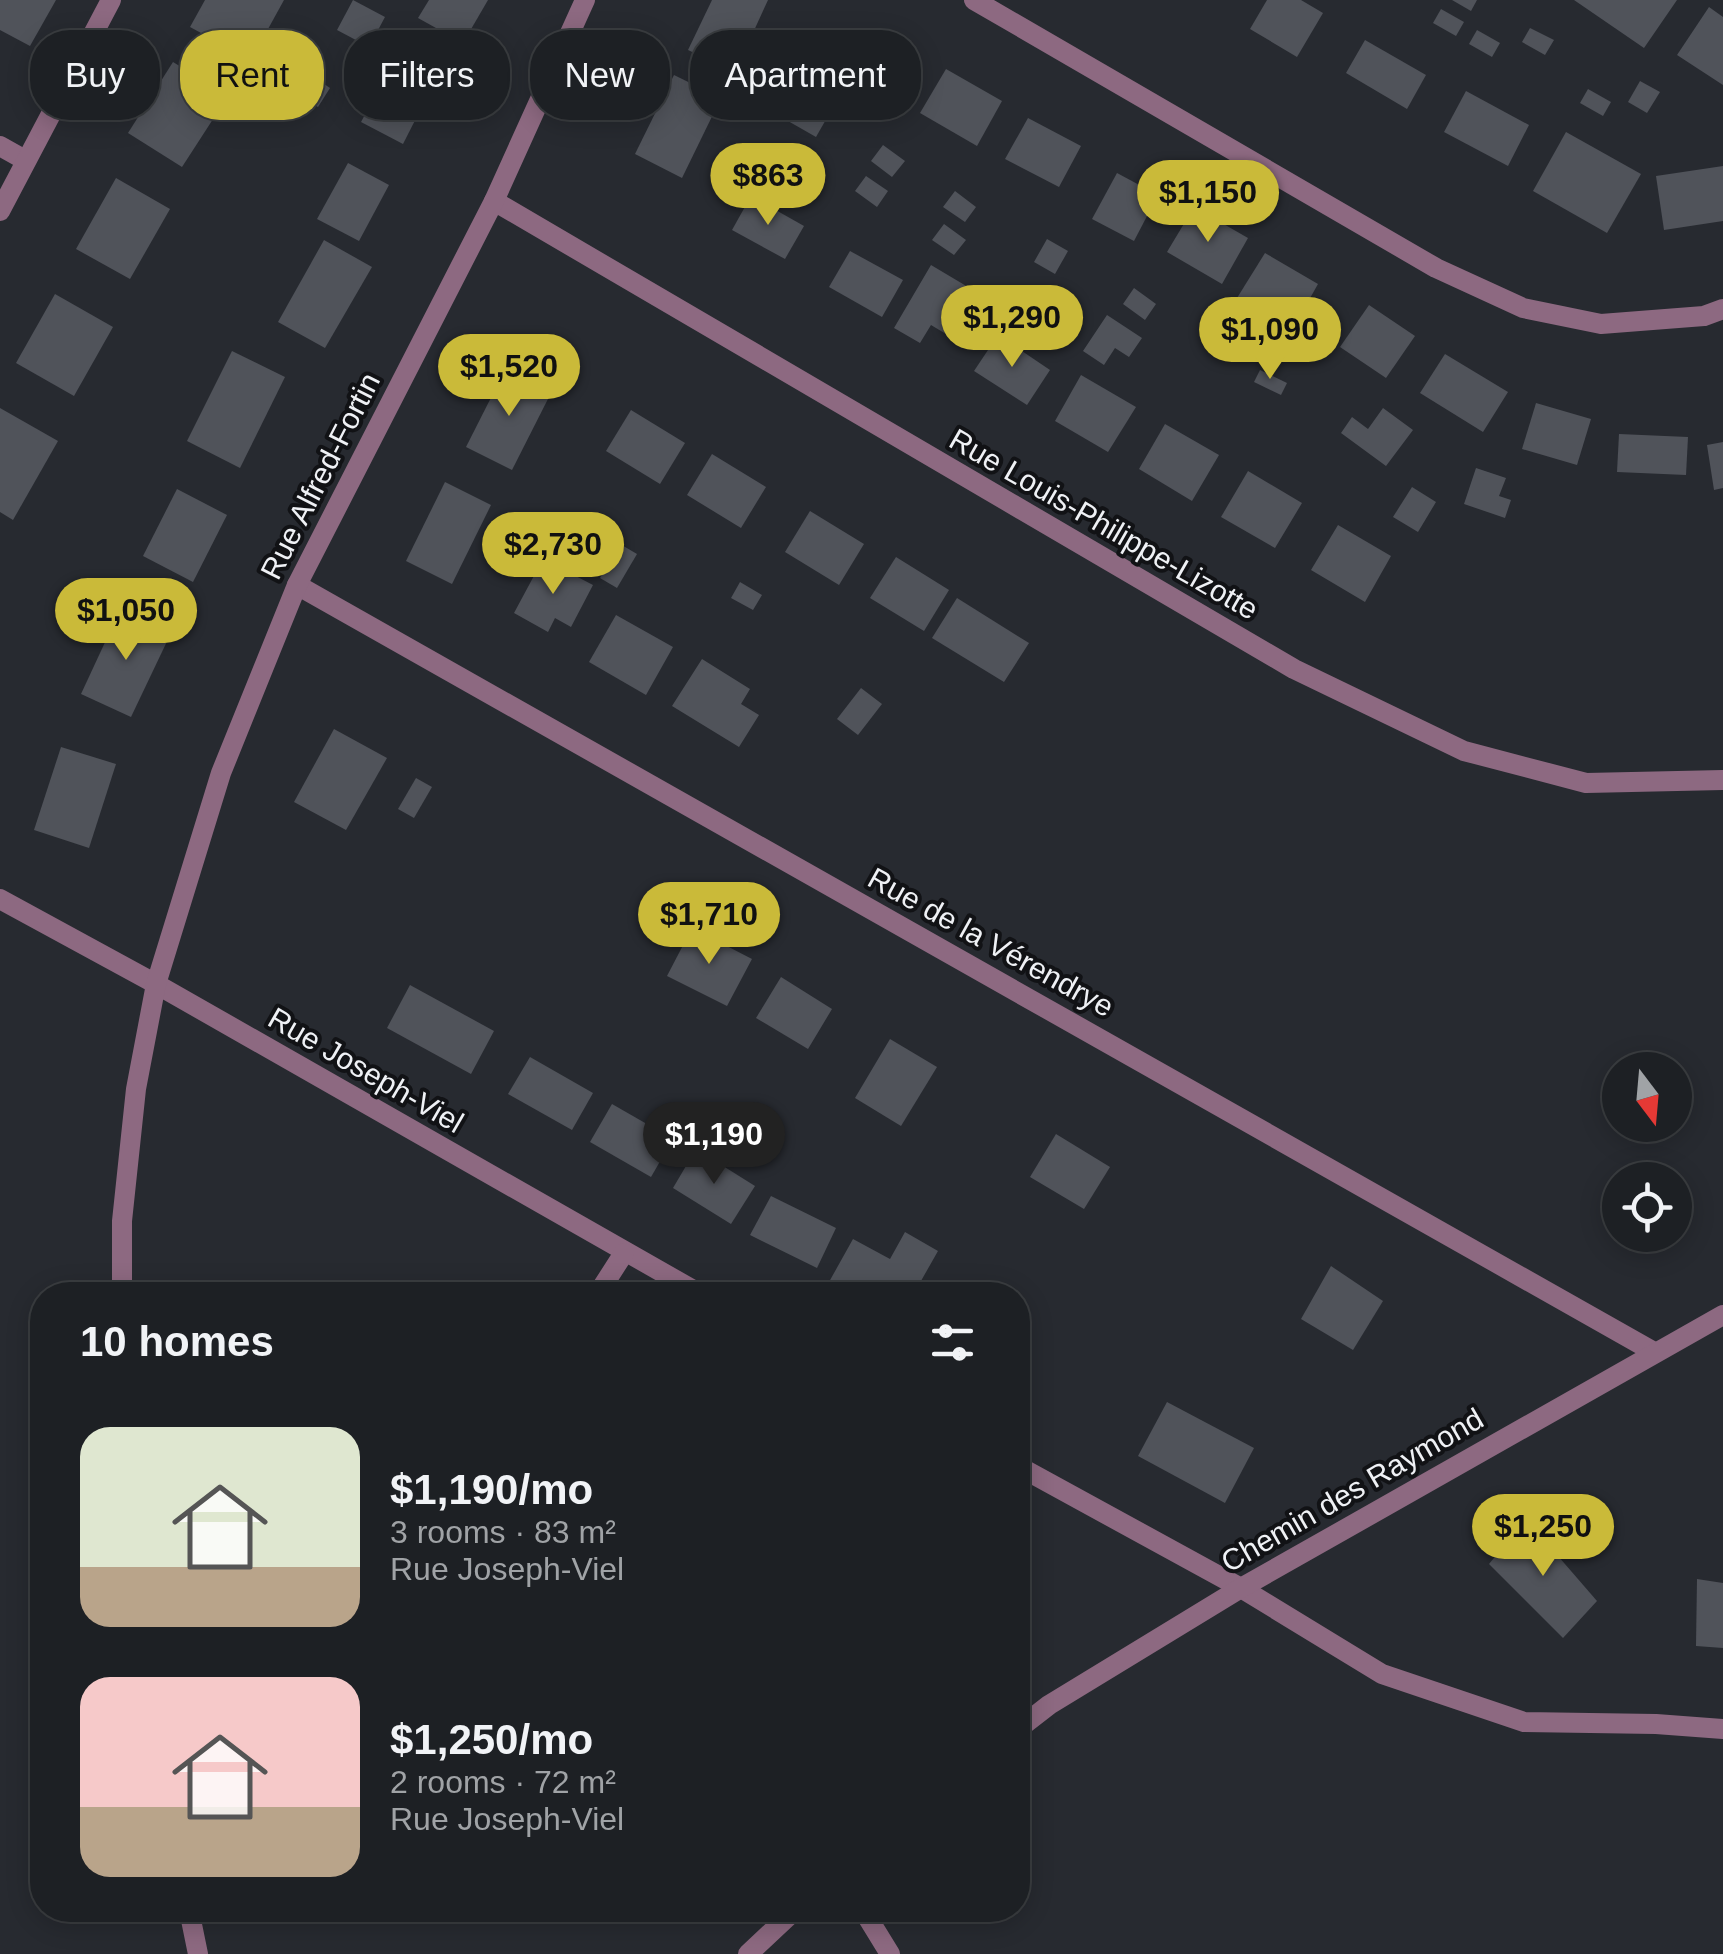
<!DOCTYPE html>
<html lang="en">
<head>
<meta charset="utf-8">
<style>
	body { margin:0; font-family:Helvetica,sans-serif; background:#2a2d31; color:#f1f3f6; height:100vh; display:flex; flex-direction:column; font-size:38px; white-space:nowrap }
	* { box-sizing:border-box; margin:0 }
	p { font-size:32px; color:#a0a3a6 }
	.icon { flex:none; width:55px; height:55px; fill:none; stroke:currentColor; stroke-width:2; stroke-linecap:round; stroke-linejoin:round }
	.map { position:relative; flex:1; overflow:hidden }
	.drawer { position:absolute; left:30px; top:1282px; width:1000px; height:640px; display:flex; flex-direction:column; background:#1d2024; border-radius:40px; box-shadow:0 5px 25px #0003,0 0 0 2px #3b3e41 }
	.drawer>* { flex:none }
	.top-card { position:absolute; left:30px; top:30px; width:1000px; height:90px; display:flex; gap:20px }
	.needle { width:65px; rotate:164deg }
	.controls { position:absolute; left:1602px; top:1052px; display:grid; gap:20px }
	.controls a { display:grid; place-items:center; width:90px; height:90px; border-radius:50%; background:#1d2024; box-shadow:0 5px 25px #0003,0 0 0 2px #3b3e41; font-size:50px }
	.price { position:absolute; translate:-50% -85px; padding:0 22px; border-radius:35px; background:#caba39; color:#111; font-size:32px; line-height:65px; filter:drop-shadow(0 2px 5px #0008) }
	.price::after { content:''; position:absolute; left:50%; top:60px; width:30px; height:22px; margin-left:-15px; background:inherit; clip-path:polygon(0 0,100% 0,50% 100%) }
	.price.current { background:#222; color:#fff }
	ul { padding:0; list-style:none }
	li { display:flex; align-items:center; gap:30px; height:250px; padding:0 50px }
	li span { display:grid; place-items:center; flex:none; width:280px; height:200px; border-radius:30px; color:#555 }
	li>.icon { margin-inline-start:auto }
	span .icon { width:120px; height:120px; fill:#fffc; stroke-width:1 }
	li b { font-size:42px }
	h2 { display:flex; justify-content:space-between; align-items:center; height:120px; padding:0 50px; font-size:42px }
	.chip { padding:0 35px; border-radius:40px; background:#1d2024; box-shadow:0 5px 25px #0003,0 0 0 2px #3b3e41; font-size:35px; line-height:90px }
	.chip.current { background:#caba39; color:#111 }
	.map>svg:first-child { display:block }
</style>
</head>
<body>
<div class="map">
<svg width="1723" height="1954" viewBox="0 0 1723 1954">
	<rect width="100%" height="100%" fill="#272a30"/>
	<g fill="#50535a">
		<polygon points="0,0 56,0 30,46 0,30"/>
		<polygon points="205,0 284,0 251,60 190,27"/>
		<polygon points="353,0 385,17 369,47 337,30"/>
		<polygon points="429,0 488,0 463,43 418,18"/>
		<polygon points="712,0 768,0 735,72 688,50"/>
		<polygon points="1267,0 1301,0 1323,13 1297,57 1250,29"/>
		<polygon points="1452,0 1477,0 1471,11"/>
		<polygon points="1574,0 1677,0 1644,48"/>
		<polygon points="1709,7 1723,17 1723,85 1677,55"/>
		<polygon points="1441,9 1464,22 1456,36 1433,23"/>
		<polygon points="1530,28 1554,40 1545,55 1522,42"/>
		<polygon points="857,30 915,62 895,97 837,64"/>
		<polygon points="1477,30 1500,43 1492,57 1469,44"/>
		<polygon points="1365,40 1426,75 1407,109 1346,73"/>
		<polygon points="778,61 800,72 779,112 758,101"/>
		<polygon points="173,62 228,96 182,167 128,133"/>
		<polygon points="393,62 434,83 403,144 361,122"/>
		<polygon points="946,69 1002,101 977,146 920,113"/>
		<polygon points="674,75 721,98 682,178 635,154"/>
		<polygon points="314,77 330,88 318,107 301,96"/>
		<polygon points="1640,81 1660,92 1647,113 1628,102"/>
		<polygon points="1588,89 1611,102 1603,116 1580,103"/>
		<polygon points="1466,91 1529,125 1508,166 1444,132"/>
		<polygon points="800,100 828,116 816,137 788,121"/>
		<polygon points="1028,118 1081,146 1059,187 1005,159"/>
		<polygon points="1566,132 1641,174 1607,233 1533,191"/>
		<polygon points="883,145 905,161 892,177 871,161"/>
		<polygon points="736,148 749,154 739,178 726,172"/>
		<polygon points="348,163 389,185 359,241 317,219"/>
		<polygon points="1723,166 1723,221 1664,230 1656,176"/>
		<polygon points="1117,173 1158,195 1134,241 1092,219"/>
		<polygon points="866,176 888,191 877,207 855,191"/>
		<polygon points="116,178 170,209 130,279 76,249"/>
		<polygon points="955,191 976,207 965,222 943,207"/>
		<polygon points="751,196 804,226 785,259 732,230"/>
		<polygon points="1194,207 1248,238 1222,284 1167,252"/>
		<polygon points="944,224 966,240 954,255 932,240"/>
		<polygon points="1047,239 1068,251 1055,274 1034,262"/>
		<polygon points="324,240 372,267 325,348 278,322"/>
		<polygon points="850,251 903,280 882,317 829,287"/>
		<polygon points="1265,253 1318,284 1292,330 1237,298"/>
		<polygon points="931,265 973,290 946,334 931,325 920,343 894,328"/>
		<polygon points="1134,288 1156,304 1145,320 1123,304"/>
		<polygon points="55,294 113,327 74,396 16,363"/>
		<polygon points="1369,305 1415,336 1386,378 1340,347"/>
		<polygon points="1107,315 1142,338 1129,357 1115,348 1104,365 1083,351"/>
		<polygon points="998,335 1050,370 1027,405 974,371"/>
		<polygon points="232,351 285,377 240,468 187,441"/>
		<polygon points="1445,354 1508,392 1483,432 1420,393"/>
		<polygon points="506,368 552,391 512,470 466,447"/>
		<polygon points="1260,370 1287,383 1281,395 1254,382"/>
		<polygon points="1081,375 1136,407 1108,452 1055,421"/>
		<polygon points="1536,403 1591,419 1577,465 1522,449"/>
		<polygon points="0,408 58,441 13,520 0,512"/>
		<polygon points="1383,408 1413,430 1386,466 1341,433 1352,417 1368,429"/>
		<polygon points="631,410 685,443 660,484 606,451"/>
		<polygon points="1165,424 1219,455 1192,501 1139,469"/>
		<polygon points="1619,434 1688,437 1686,475 1617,472"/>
		<polygon points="1723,442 1723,488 1714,490 1707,445"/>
		<polygon points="712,454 766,487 741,528 687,495"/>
		<polygon points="1476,468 1506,478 1499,496 1511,500 1505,518 1464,504"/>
		<polygon points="1248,471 1302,503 1275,548 1221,517"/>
		<polygon points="445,482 491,505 452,584 406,561"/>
		<polygon points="1412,487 1436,502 1418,532 1393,517"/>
		<polygon points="177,489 227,515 193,582 143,556"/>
		<polygon points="810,511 864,544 839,585 785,552"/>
		<polygon points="1338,525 1391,556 1365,602 1311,570"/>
		<polygon points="620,544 637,554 617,588 600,578"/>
		<polygon points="896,557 949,590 924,631 870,598"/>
		<polygon points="543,559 593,585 571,627 555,618 548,632 514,613"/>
		<polygon points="740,582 762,595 753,610 731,598"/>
		<polygon points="957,598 1029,643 1004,682 932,638"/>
		<polygon points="120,610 171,633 131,717 81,694"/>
		<polygon points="616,615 673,647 646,695 589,662"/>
		<polygon points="702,659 750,689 741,704 759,715 739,747 672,706"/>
		<polygon points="861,688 882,704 858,735 837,719"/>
		<polygon points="334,729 387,758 346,830 294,802"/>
		<polygon points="61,747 116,764 89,848 34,830"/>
		<polygon points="416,778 432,787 414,818 398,809"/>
		<polygon points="692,928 752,959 727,1006 667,976"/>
		<polygon points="781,977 832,1009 808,1049 756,1018"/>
		<polygon points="410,985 494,1031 471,1074 387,1028"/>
		<polygon points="890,1039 937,1067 901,1126 855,1098"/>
		<polygon points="530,1057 593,1093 572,1130 508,1094"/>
		<polygon points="612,1104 673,1139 651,1177 590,1142"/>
		<polygon points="1056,1134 1110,1167 1084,1209 1030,1177"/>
		<polygon points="696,1149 755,1186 731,1224 673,1188"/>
		<polygon points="771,1196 836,1228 817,1268 750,1235"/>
		<polygon points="905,1232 938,1251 913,1295 853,1295 829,1282 853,1239 890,1259"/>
		<polygon points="1331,1266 1383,1301 1353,1350 1301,1319"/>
		<polygon points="1167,1402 1254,1448 1225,1503 1138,1456"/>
		<polygon points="1526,1519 1597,1601 1563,1638 1489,1564"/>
		<polygon points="1697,1579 1723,1583 1723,1648 1696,1646"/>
	</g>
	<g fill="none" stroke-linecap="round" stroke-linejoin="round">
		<g stroke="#8d6981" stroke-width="20">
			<polyline points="974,0 1436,268 1523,308 1601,324 1704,316 1723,309"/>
			<polyline points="0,146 25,160"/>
			<polyline points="494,201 1294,669 1464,751 1586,783 1723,780"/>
			<polyline points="0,211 111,0"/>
			<polyline points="297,585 1654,1352"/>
			<polyline points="0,899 156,984 702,1295"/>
			<polyline points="597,1295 624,1253"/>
			<polyline points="1018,1466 1241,1588 1382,1674 1524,1722 1656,1724 1723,1729"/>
			<polyline points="863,1910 890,1954"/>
		</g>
		<g stroke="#8d6981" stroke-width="20">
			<polyline points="122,1295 122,1221 136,1089 156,984 221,773 297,585 494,201 585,0"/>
			<polyline points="1018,1729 1049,1705 1241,1588 1723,1315"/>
			<polyline points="189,1910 198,1954"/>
			<polyline points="748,1954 795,1910"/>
		</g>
	</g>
	<g text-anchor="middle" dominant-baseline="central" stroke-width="8" stroke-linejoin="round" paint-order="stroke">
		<g font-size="30" fill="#eff1f5" stroke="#111215">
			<text transform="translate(320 476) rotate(-63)">Rue Alfred-Fortin</text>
			<text transform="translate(1104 524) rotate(30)">Rue Louis-Philippe-Lizotte</text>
			<text transform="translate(991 942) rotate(29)">Rue de la Vérendrye</text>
			<text transform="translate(366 1070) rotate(30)">Rue Joseph-Viel</text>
			<text transform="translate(1352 1490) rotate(-30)">Chemin des Raymond</text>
		</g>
	</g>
</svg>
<div class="controls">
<a><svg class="needle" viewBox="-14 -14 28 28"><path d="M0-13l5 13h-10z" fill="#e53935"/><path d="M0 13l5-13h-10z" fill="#a0a3a6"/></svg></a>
<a><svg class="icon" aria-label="locate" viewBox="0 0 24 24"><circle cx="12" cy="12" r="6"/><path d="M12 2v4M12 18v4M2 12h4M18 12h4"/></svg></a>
</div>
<b class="price" style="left:768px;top:228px">$863</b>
<b class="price" style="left:1208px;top:245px">$1,150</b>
<b class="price" style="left:1012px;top:370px">$1,290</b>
<b class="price" style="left:1270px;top:382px">$1,090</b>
<b class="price" style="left:509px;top:419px">$1,520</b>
<b class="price" style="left:553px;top:597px">$2,730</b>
<b class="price" style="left:126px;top:663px">$1,050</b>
<b class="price" style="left:709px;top:967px">$1,710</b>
<b class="price current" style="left:714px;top:1187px">$1,190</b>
<b class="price" style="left:1543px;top:1579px">$1,250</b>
<div class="top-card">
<a class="chip">Buy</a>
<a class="chip current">Rent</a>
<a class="chip">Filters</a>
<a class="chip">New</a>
<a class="chip">Apartment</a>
</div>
<section class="drawer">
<h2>10 homes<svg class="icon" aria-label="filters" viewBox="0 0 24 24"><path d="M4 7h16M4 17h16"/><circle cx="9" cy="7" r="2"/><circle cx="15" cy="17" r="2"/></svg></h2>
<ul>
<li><span style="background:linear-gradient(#dfe7d0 70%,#b9a48a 0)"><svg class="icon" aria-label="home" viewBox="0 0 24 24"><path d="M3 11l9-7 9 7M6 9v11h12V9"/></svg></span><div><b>$1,190/mo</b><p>3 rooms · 83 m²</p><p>Rue Joseph-Viel</p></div></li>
<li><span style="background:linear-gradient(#f6c9c9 65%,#b9a48a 0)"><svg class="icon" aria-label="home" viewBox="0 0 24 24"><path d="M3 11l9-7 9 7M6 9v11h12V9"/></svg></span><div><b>$1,250/mo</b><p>2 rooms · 72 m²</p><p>Rue Joseph-Viel</p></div></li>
</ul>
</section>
</div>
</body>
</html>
